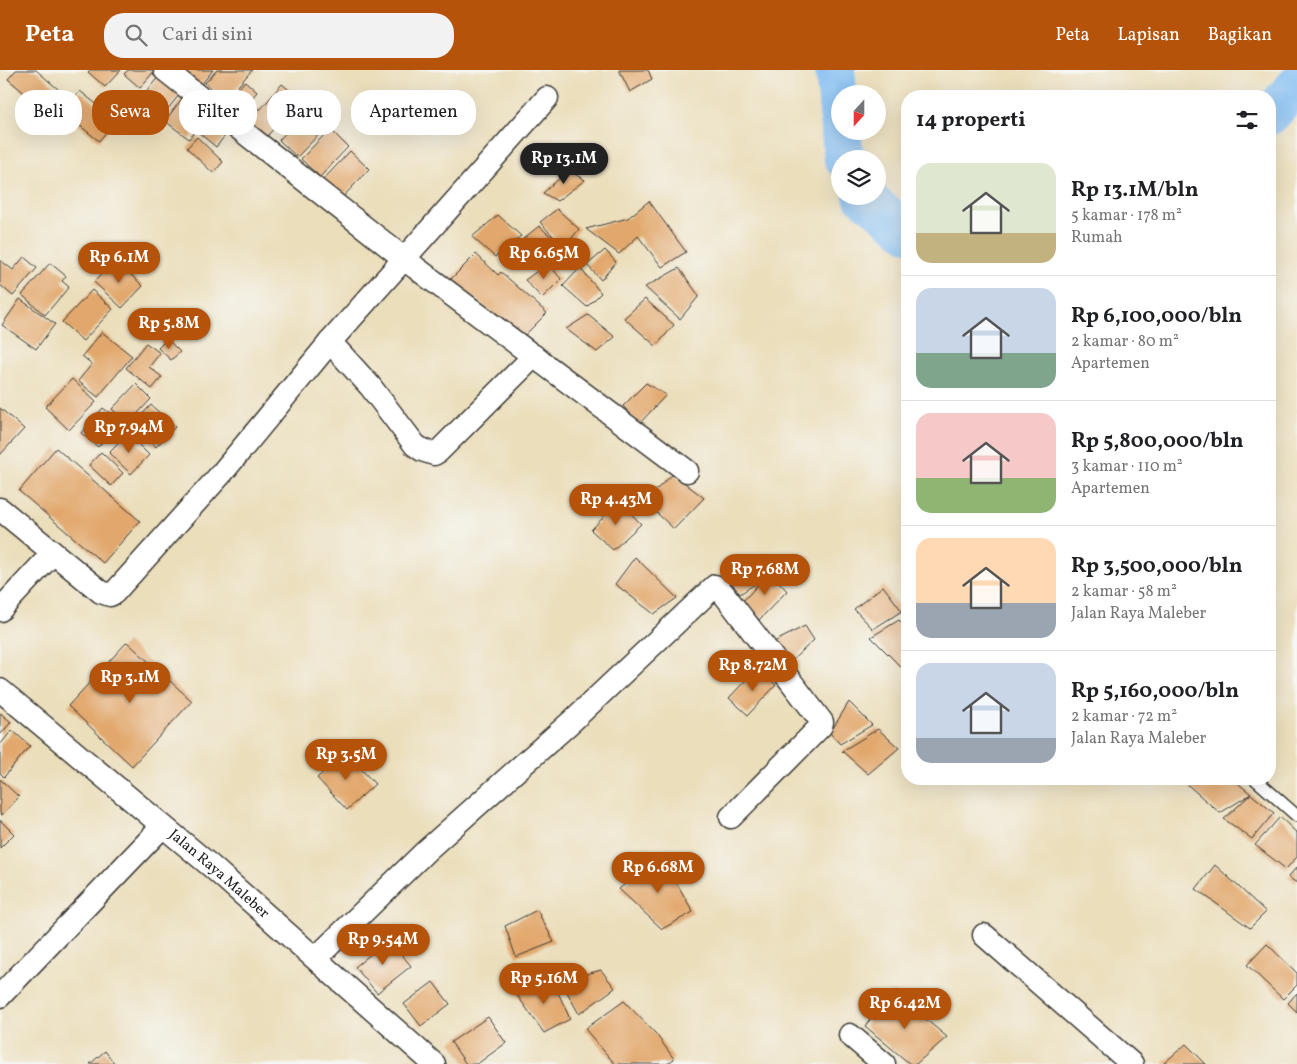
<!DOCTYPE html>
<html lang="id">
<head>
<meta charset="utf-8">
<style>
	body { margin:0; font-family:Vollkorn,serif; background:#f2f2f2; color:#202124; height:100vh; display:flex; flex-direction:column; font-size:19px; white-space:nowrap }
	* { box-sizing:border-box; margin:0 }
	p { font-size:16px; color:#757577 }
	.icon { flex:none; width:28px; height:28px; fill:none; stroke:currentColor; stroke-width:2; stroke-linecap:round; stroke-linejoin:round }
	.map { position:relative; flex:1; overflow:hidden }
	.details { position:absolute; left:901px; top:20px; width:375px; height:695px; display:flex; flex-direction:column; background:#fff; border-radius:20px; box-shadow:0 5px 20px #0002 }
	.details>* { flex:none }
	.top-card { position:absolute; left:15px; top:20px; width:475px; height:45px; display:flex; gap:10px }
	.needle { width:32px; rotate:201deg }
	.controls { position:absolute; left:831px; top:15px; display:grid; gap:10px }
	.controls a { display:grid; place-items:center; width:55px; height:55px; border-radius:50%; background:#fff; box-shadow:0 5px 20px #0002; font-size:25px }
	.price { position:absolute; translate:-50% -42px; padding:0 11px; border-radius:18px; background:#b45309; color:#fff; font-size:16px; line-height:32px; filter:drop-shadow(0 1px 2px #0008) }
	.price::after { content:''; position:absolute; left:50%; top:30px; width:15px; height:11px; margin-left:-8px; background:inherit; clip-path:polygon(0 0,100% 0,50% 100%) }
	.price.current { background:#222; color:#fff }
	ul { padding:0; list-style:none }
	li { display:flex; align-items:center; gap:15px; height:125px; padding:0 15px }
	li+li { border-top:1px solid #e0e0e0 }
	li span { display:grid; place-items:center; flex:none; width:140px; height:100px; border-radius:15px; color:#555 }
	li>.icon { margin-inline-start:auto }
	span .icon { width:60px; height:60px; fill:#fffc; stroke-width:1 }
	li b { font-size:21px }
	h2 { display:flex; justify-content:space-between; align-items:center; height:60px; padding:0 15px; font-size:21px }
	.tag { padding:0 18px; border-radius:20px; background:#fff; box-shadow:0 5px 20px #0002; font-size:18px; line-height:45px }
	.tag.current { background:#b45309; color:#fff }
	header { display:flex; align-items:center; gap:30px; box-sizing:border-box; height:70px; padding:0 25px; background:#b45309; color:#fff }
	header strong { font-size:24px }
	nav { display:flex; gap:28px; margin-inline-start:auto; font-size:18px }
	.search { width:350px; height:45px; background:#f2f2f2; display:flex; align-items:center; gap:12px; box-sizing:border-box; padding:0 18px; border-radius:20px; color:#757577; font-size:19px }
	.map>svg:first-child { display:block }
</style>
</head>
<body>
<header>
<strong>Peta</strong>
<div class="search"><svg class="icon" aria-label="search" viewBox="0 0 24 24"><circle cx="10" cy="10" r="6"/><path d="M15 15l6 6"/></svg>Cari di sini</div>
<nav><a>Peta</a><a>Lapisan</a><a>Bagikan</a></nav>
</header>
<div class="map">
<svg width="1297" height="994" viewBox="0 0 1297 994">
	<rect width="100%" height="100%" fill="#f6f6f2"/>
	<filter id="ink" filterUnits="userSpaceOnUse"><feTurbulence type="fractalNoise" baseFrequency=".02" numOctaves="2"/><feDisplacementMap in="SourceGraphic" scale="10" xChannelSelector="R" yChannelSelector="G"/><feConvolveMatrix kernelMatrix="1 2 1 2 8 2 1 2 1" color-interpolation-filters="sRGB"/></filter>
	<filter id="wash" filterUnits="userSpaceOnUse"><feTurbulence type="fractalNoise" baseFrequency=".0096" numOctaves="4" result="noise"/><feDisplacementMap in="SourceGraphic" scale="20" xChannelSelector="R" yChannelSelector="G"/><feGaussianBlur stdDeviation="1.12" result="paint"/><feColorMatrix in="noise" values="0 0 0 0 0 0 0 0 0 0 0 0 0 0 0 0 0 1.4 0 .05"/><feComposite in="paint" operator="in"/></filter>
	<g filter="url(#wash)">
		<rect width="100%" height="100%" fill="#ebdebb"/>
		<g fill="none" stroke-linecap="round" stroke-linejoin="round">
			<g stroke="#80bcf2" stroke-width="40">
				<polyline points="835,0 840,51"/>
				<polyline points="1270,45 1297,15"/>
				<polyline points="841,61 844,89"/>
				<polyline points="863,126 908,162"/>
			</g>
		</g>
		<g id="blocks">
			<g fill="#e2a76c">
				<polygon points="16,0 36,0 59,20 43,39 8,9"/>
				<polygon points="90,0 121,0 105,17 88,2"/>
				<polygon points="128,0 155,0 140,18 124,4"/>
				<polygon points="180,0 213,0 200,16"/>
				<polygon points="217,0 252,0 225,31 205,13"/>
				<polygon points="619,0 648,0 652,9 630,22"/>
				<polygon points="161,3 183,20 155,55 134,38"/>
				<polygon points="245,11 257,22 236,47 223,36"/>
				<polygon points="282,14 299,28 264,70 241,50 253,35 260,40"/>
				<polygon points="80,21 116,50 99,71 63,42"/>
				<polygon points="186,23 211,41 189,69 165,51"/>
				<polygon points="307,40 326,57 297,87 279,70"/>
				<polygon points="214,45 231,58 216,77 199,63"/>
				<polygon points="330,59 348,77 320,107 301,89"/>
				<polygon points="197,67 223,92 213,103 187,78"/>
				<polygon points="350,81 369,99 341,129 322,111"/>
				<polygon points="572,97 576,105 585,110 557,131 543,123"/>
				<polygon points="649,131 686,182 662,197 638,166 619,184 586,159 628,148"/>
				<polygon points="557,139 579,159 564,178 545,189 523,169 539,156 564,178 540,152"/>
				<polygon points="498,145 521,166 495,187 472,167"/>
				<polygon points="605,180 616,192 601,210 587,195"/>
				<polygon points="476,184 498,205 501,202 547,243 521,269 475,228 473,230 451,209"/>
				<polygon points="24,187 37,198 13,226 0,215 0,190 13,200"/>
				<polygon points="115,190 143,216 122,238 94,212"/>
				<polygon points="50,193 66,206 62,211 69,217 45,245 22,225"/>
				<polygon points="548,193 561,209 542,228 525,210"/>
				<polygon points="580,198 601,223 587,237 563,216"/>
				<polygon points="679,198 699,226 680,249 645,217"/>
				<polygon points="92,220 113,239 83,271 62,252"/>
				<polygon points="20,229 55,254 36,279 2,255"/>
				<polygon points="645,229 674,255 656,276 624,248"/>
				<polygon points="588,245 615,267 597,282 566,259"/>
				<polygon points="102,262 132,286 98,327 78,311 92,294 82,286"/>
				<polygon points="167,269 180,282 171,290 158,278"/>
				<polygon points="146,273 160,283 149,297 162,307 152,319 126,298"/>
				<polygon points="72,309 96,332 69,360 45,337"/>
				<polygon points="646,313 666,325 639,354 623,336"/>
				<polygon points="136,314 151,329 128,354 112,339"/>
				<polygon points="151,335 175,357 156,377 133,354"/>
				<polygon points="0,338 24,359 0,385"/>
				<polygon points="103,338 120,351 98,377 81,363"/>
				<polygon points="128,364 149,385 131,404 109,383"/>
				<polygon points="56,378 140,451 103,493 19,421"/>
				<polygon points="101,382 123,403 111,416 89,395"/>
				<polygon points="673,404 704,428 674,459 644,431"/>
				<polygon points="619,431 641,454 613,480 591,460"/>
				<polygon points="635,487 677,528 654,544 615,514"/>
				<polygon points="750,487 767,506 740,524 728,508"/>
				<polygon points="770,502 787,521 759,550 743,531"/>
				<polygon points="883,516 902,541 873,559 854,539"/>
				<polygon points="899,550 908,560 908,594 902,598 871,567"/>
				<polygon points="805,556 814,570 789,593 772,573"/>
				<polygon points="127,572 192,631 132,696 68,636"/>
				<polygon points="757,598 776,615 748,645 729,628"/>
				<polygon points="849,632 872,655 840,674 830,663"/>
				<polygon points="0,643 11,652 0,665"/>
				<polygon points="878,659 899,678 868,704 842,681"/>
				<polygon points="12,660 30,676 4,707 0,703 0,675"/>
				<polygon points="345,682 375,714 347,740 317,708"/>
				<polygon points="0,709 19,727 2,745 0,743"/>
				<polygon points="1181,709 1233,709 1251,724 1220,743"/>
				<polygon points="1251,724 1274,743 1252,769 1224,749"/>
				<polygon points="1280,747 1297,763 1297,787 1286,799 1255,775"/>
				<polygon points="0,750 14,764 0,778"/>
				<polygon points="661,785 693,842 662,859 619,819"/>
				<polygon points="1215,795 1266,842 1250,858 1196,819"/>
				<polygon points="1297,797 1297,813 1288,807"/>
				<polygon points="537,840 554,872 516,887 505,856"/>
				<polygon points="389,869 411,896 377,923 355,897"/>
				<polygon points="1267,874 1297,903 1297,915 1283,929 1247,895"/>
				<polygon points="601,900 615,918 579,944 561,911"/>
				<polygon points="553,911 570,949 544,963 512,918"/>
				<polygon points="433,912 450,934 421,956 404,934"/>
				<polygon points="892,921 947,967 916,994 910,994 865,956"/>
				<polygon points="1297,923 1297,942 1288,933"/>
				<polygon points="624,931 656,964 674,989 667,994 615,994 585,959"/>
				<polygon points="488,947 506,973 477,994 466,994 451,972"/>
				<polygon points="1186,974 1206,994 1163,994"/>
				<polygon points="105,981 115,994 90,994"/>
			</g>
		</g>
	</g>
	<g filter="url(#ink)">
		<use href="#blocks" fill-opacity="0" stroke="#3b3934" stroke-width="1"/>
		<g fill="none" stroke-linecap="round" stroke-linejoin="round">
			<defs>
				<polyline id="lane" points="1255,709 1297,746"/>
				<g id="street">
					<polyline points="165,0 416,198 687,401"/>
					<polyline points="330,272 370,316 415,375 422,380 434,384 439,381 534,286"/>
					<polyline points="0,439 101,522 110,525 114,523 222,403 330,272 547,28"/>
					<polyline points="0,540 52,484"/>
					<path id="s1" d="M0,620L212,797L434,994"/>
					<polyline points="984,865 1132,994"/>
					<polyline points="316,888 427,780 572,651 715,516 720,519 822,652 821,656 731,747"/>
					<polyline points="0,926 161,758"/>
					<polyline points="850,965 884,994"/>
				</g>
			</defs>
			<use href="#lane" stroke="#3b3934" stroke-width="14"/>
			<use href="#street" stroke="#3b3934" stroke-width="25"/>
			<use href="#lane" stroke="#fff" stroke-width="11"/>
			<use href="#street" stroke="#fff" stroke-width="22"/>
		</g>
	</g>
	<g text-anchor="middle" dominant-baseline="central" stroke-width="4.5" stroke-linejoin="round" paint-order="stroke">
		<g font-size="15" fill="#1c1c1c" stroke="#f6f6f2">
			<text stroke="none"><textPath href="#s1" startOffset="286">Jalan Raya Maleber</textPath></text>
		</g>
	</g>
</svg>
<div class="controls">
<a><svg class="needle" viewBox="-14 -14 28 28"><path d="M0-13l5 13h-10z" fill="#e53935"/><path d="M0 13l5-13h-10z" fill="#757577"/></svg></a>
<a><svg class="icon" aria-label="layers" viewBox="0 0 24 24"><path d="M12 4l9 5-9 5-9-5zM3 14l9 5 9-5"/></svg></a>
</div>
<b class="price current" style="left:564px;top:115px">Rp 13.1M</b>
<b class="price" style="left:544px;top:210px">Rp 6.65M</b>
<b class="price" style="left:119px;top:214px">Rp 6.1M</b>
<b class="price" style="left:169px;top:280px">Rp 5.8M</b>
<b class="price" style="left:129px;top:384px">Rp 7.94M</b>
<b class="price" style="left:616px;top:456px">Rp 4.43M</b>
<b class="price" style="left:765px;top:526px">Rp 7.68M</b>
<b class="price" style="left:753px;top:622px">Rp 8.72M</b>
<b class="price" style="left:130px;top:634px">Rp 3.1M</b>
<b class="price" style="left:346px;top:711px">Rp 3.5M</b>
<b class="price" style="left:658px;top:824px">Rp 6.68M</b>
<b class="price" style="left:383px;top:896px">Rp 9.54M</b>
<b class="price" style="left:544px;top:935px">Rp 5.16M</b>
<b class="price" style="left:905px;top:960px">Rp 6.42M</b>
<div class="top-card">
<a class="tag">Beli</a>
<a class="tag current">Sewa</a>
<a class="tag">Filter</a>
<a class="tag">Baru</a>
<a class="tag">Apartemen</a>
</div>
<section class="details">
<h2>14 properti<svg class="icon" aria-label="filters" viewBox="0 0 24 24"><path d="M4 7h16M4 17h16"/><circle cx="9" cy="7" r="2"/><circle cx="15" cy="17" r="2"/></svg></h2>
<ul>
<li><span style="background:linear-gradient(#dfe7d0 70%,#c2b280 0)"><svg class="icon" aria-label="home" viewBox="0 0 24 24"><path d="M3 11l9-7 9 7M6 9v11h12V9"/></svg></span><div><b>Rp 13.1M/bln</b><p>5 kamar · 178 m²</p><p>Rumah</p></div></li>
<li><span style="background:linear-gradient(#c9d6e8 65%,#7fa58c 0)"><svg class="icon" aria-label="home" viewBox="0 0 24 24"><path d="M3 11l9-7 9 7M6 9v11h12V9"/></svg></span><div><b>Rp 6,100,000/bln</b><p>2 kamar · 80 m²</p><p>Apartemen</p></div></li>
<li><span style="background:linear-gradient(#f6c9c9 65%,#8fb573 0)"><svg class="icon" aria-label="home" viewBox="0 0 24 24"><path d="M3 11l9-7 9 7M6 9v11h12V9"/></svg></span><div><b>Rp 5,800,000/bln</b><p>3 kamar · 110 m²</p><p>Apartemen</p></div></li>
<li><span style="background:linear-gradient(#ffd9b3 65%,#9aa5b1 0)"><svg class="icon" aria-label="home" viewBox="0 0 24 24"><path d="M3 11l9-7 9 7M6 9v11h12V9"/></svg></span><div><b>Rp 3,500,000/bln</b><p>2 kamar · 58 m²</p><p>Jalan Raya Maleber</p></div></li>
<li><span style="background:linear-gradient(#c9d6e8 75%,#9aa5b1 0)"><svg class="icon" aria-label="home" viewBox="0 0 24 24"><path d="M3 11l9-7 9 7M6 9v11h12V9"/></svg></span><div><b>Rp 5,160,000/bln</b><p>2 kamar · 72 m²</p><p>Jalan Raya Maleber</p></div></li>
</ul>
</section>
</div>
</body>
</html>
